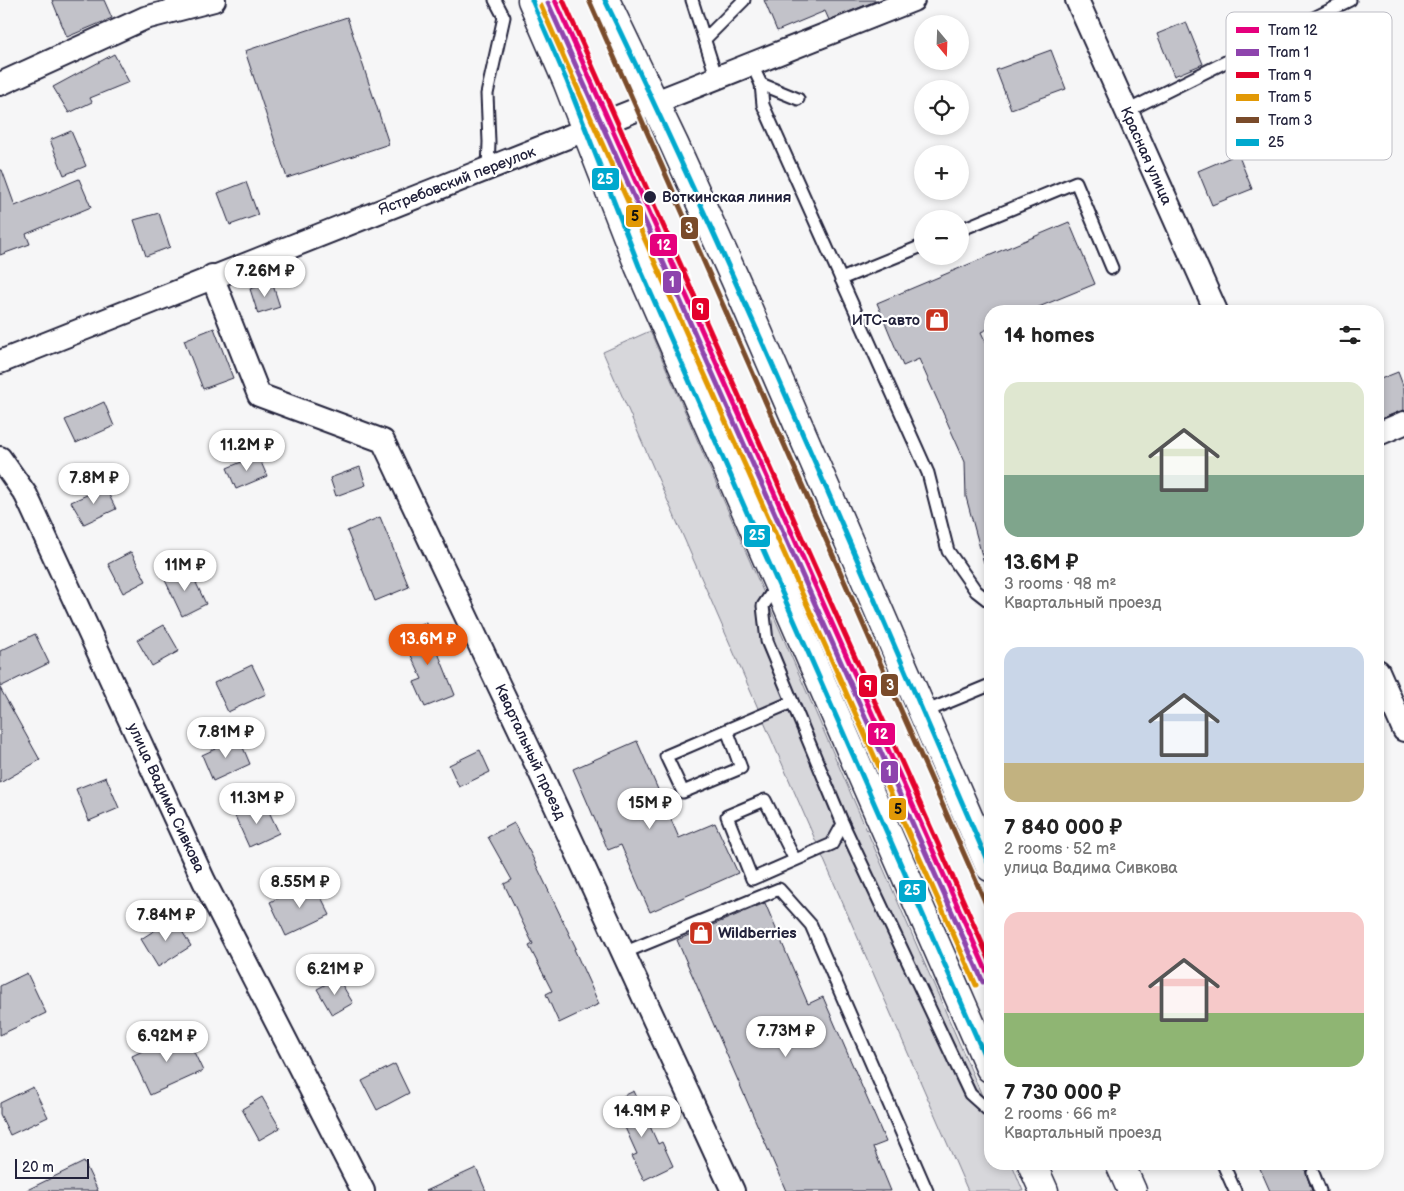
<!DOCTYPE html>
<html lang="en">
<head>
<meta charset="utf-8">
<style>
	body { margin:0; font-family:"Balsamiq Sans",sans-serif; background:#f2f2f2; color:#222; height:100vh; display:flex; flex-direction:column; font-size:19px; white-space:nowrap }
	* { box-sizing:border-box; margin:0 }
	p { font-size:16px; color:#767676 }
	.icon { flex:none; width:28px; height:28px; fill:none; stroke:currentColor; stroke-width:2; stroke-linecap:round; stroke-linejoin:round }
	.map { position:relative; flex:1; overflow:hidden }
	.drawer { position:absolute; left:984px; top:305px; width:400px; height:865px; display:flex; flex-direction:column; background:#fff; border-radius:20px; box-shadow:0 2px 8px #0003 }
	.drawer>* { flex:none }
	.needle { width:32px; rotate:161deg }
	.tools { position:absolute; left:914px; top:15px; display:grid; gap:10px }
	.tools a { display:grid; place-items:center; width:55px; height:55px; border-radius:50%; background:#fff; box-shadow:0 2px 8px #0003; font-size:25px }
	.scale { position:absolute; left:15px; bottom:12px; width:74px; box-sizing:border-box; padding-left:5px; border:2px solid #22223b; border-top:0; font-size:14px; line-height:18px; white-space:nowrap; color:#22223b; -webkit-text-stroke:4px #fff; paint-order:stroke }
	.price { position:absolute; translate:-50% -42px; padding:0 11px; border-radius:18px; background:#fff; color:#222; font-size:16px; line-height:32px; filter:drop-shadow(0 1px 2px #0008) }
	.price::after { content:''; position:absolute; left:50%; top:30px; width:15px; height:11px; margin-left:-8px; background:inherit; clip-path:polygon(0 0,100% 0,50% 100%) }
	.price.on { background:#ea580c; color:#fff }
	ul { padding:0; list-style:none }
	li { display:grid; align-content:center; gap:10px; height:265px; padding:0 20px }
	li span { display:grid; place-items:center; height:155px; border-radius:15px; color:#555 }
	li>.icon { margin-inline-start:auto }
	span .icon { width:90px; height:90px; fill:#fffc; stroke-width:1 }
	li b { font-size:21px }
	h2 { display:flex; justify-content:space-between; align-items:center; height:60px; padding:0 20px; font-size:21px }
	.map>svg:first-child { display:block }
</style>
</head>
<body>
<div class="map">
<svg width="1404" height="1191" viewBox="0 0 1404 1191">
	<rect width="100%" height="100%" fill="#f6f6f7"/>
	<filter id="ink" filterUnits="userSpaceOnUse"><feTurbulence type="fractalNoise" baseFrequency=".02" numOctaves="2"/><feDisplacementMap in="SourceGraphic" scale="10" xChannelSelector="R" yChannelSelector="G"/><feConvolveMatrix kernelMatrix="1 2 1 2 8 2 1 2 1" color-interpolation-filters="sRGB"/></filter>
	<g filter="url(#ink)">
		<polygon fill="#d7d7db" stroke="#7c7c8b" points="650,331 990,1114 990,1164 1012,1164 1023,1191 968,1191 603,352"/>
		<g fill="#c2c2c9" stroke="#22223b">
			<polygon points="52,0 104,0 112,18 67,37"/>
			<polygon points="764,0 878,0 829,20 825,11 777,31"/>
			<polygon points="347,17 389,144 287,178 245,51"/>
			<polygon points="1186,22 1203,64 1174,76 1157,34"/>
			<polygon points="1051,50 1066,89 1011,109 996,70"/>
			<polygon points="114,54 129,82 90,98 92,102 69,113 53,87"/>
			<polygon points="71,131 86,166 64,175 50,140"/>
			<polygon points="1238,154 1252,189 1212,205 1198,171"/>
			<polygon points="0,170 2,170 15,206 79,179 91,207 26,234 30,244 0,255"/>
			<polygon points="246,182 258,215 230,225 218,193"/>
			<polygon points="159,213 170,247 146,256 134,220"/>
			<polygon points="1069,222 1095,284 1029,311 990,311 990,328 981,332 990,351 990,562 984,563 966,497 965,462 919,359 903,366 877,303"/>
			<polygon points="272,282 280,307 258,314 250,289"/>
			<polygon points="214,328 233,378 203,389 184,340"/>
			<polygon points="1398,372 1404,388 1404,410 1378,420 1378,380"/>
			<polygon points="104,402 114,426 76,443 65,420"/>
			<polygon points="258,455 267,476 236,489 227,468"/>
			<polygon points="360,467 366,485 336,496 330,478"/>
			<polygon points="105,487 116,509 84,524 71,502"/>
			<polygon points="380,517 409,587 375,601 347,531"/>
			<polygon points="131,552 146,581 123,593 108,564"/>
			<polygon points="189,568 206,604 182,616 165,580"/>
			<polygon points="426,623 455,695 425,707 414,682 422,679 401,634"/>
			<polygon points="164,625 179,651 152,666 137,640"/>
			<polygon points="35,634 49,663 0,687 0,651"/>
			<polygon points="252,665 266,694 228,712 214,683"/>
			<polygon points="0,688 40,760 0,783"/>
			<polygon points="239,738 250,764 213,781 202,755"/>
			<polygon points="637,741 679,838 715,823 738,873 650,912 621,845 608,850 573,769"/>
			<polygon points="480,750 490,772 459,787 449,765"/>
			<polygon points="106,777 119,808 89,821 76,789"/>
			<polygon points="265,803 279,833 249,847 235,816"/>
			<polygon points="514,823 531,854 576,948 574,949 599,1004 559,1023 546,994 552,991 529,946 533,944 504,884 512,880 488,837"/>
			<polygon points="313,881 330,915 286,936 270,902"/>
			<polygon points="765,903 808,1004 823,997 886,1142 873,1147 891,1191 786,1191 677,940"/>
			<polygon points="174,918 191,946 158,967 141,939"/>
			<polygon points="27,973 46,1013 0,1035 0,986"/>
			<polygon points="338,978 353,1003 332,1015 317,989"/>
			<polygon points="184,1031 203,1071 150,1095 132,1056"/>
			<polygon points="395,1064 409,1093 377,1110 362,1081"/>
			<polygon points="33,1087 48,1117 10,1135 0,1114 0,1103"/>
			<polygon points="634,1091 658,1144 662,1142 673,1166 644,1180 632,1156 637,1154 613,1101"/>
			<polygon points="262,1097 280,1128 259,1140 242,1109"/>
			<polygon points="84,1162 98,1191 25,1191"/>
			<polygon points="1258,1164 1303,1164 1312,1191 1270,1191"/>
			<polygon points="476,1168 486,1191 426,1191"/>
		</g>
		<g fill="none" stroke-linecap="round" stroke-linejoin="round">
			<defs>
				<g id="lane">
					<polyline points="692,0 717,79"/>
					<polyline points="705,39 744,0"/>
					<polyline points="752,65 761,84 763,105 928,473 948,551 976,591 990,602"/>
					<polyline points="761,84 798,99"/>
					<polyline points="1127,111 1350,0"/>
					<polyline points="488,170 489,142 487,94 504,17 495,0"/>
					<polyline points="960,230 1076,182 1112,268"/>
					<polyline points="841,279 922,246"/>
					<polyline points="777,585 763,606 767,641 843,824 832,844 752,879 727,816 765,800 795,860"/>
					<polyline points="922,713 990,685"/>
					<polyline points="727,730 741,768 683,792 666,756 792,702"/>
					<polyline points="843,824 970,1094 990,1112"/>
					<polyline points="623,953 779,889 811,925 927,1191"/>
					<polyline points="1223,1164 1235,1191"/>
					<polyline points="1313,1173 1320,1191"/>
				</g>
				<g id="street">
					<polyline points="1077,0 1216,311"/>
					<polyline points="0,84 145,18 214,0"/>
					<polyline points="212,276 259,395 383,441 539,770 733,1191"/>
					<path d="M0,362C304,239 610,123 913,0"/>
					<polyline points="1378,434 1404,423"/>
					<polyline points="0,458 26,495 204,881 363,1191"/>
					<polyline points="1378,671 1404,730"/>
				</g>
				<g id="primary">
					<polyline points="532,0 567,81 639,266 990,1068"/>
					<polyline points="605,0 674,144 735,279 990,867"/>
					<polyline points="1032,1164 1044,1191"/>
					<polyline points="1120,1164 1132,1191"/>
				</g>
			</defs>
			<use href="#lane" stroke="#22223b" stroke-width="15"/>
			<use href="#street" stroke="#22223b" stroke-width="26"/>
			<use href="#primary" stroke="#22223b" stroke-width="31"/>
			<use href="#lane" stroke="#fff" stroke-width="11"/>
			<use href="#street" stroke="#fff" stroke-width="22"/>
			<use href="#primary" stroke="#fff" stroke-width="28"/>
			<defs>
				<g id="bus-1">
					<polyline points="532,0 567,81 639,266 990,1068"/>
					<path d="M605,0C742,285 864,577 990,867"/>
				</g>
			</defs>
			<use href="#bus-1" stroke="#fff" stroke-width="9"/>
			<use href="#bus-1" stroke="#00a9ce" stroke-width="5"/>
			<defs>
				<polyline id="tram-1" points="555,0 990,979"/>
				<polyline id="tram-2" points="548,3 983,982"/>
				<polyline id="tram-3" points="563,0 990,961"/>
				<polyline id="tram-4" points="541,6 976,985"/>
				<polyline id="tram-5" points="589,0 990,913"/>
			</defs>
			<use href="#tram-1" stroke="#fff" stroke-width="9"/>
			<use href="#tram-2" stroke="#fff" stroke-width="9"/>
			<use href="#tram-3" stroke="#fff" stroke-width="9"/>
			<use href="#tram-4" stroke="#fff" stroke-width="9"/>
			<use href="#tram-5" stroke="#fff" stroke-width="9"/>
			<use href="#tram-1" stroke="#e5007d" stroke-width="5"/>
			<use href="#tram-2" stroke="#8e44ad" stroke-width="5"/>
			<use href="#tram-3" stroke="#e4002b" stroke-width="5"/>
			<use href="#tram-4" stroke="#e29906" stroke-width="5"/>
			<use href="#tram-5" stroke="#7a4b2a" stroke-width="5"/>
		</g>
	</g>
	<defs>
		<symbol id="shop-square" viewBox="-11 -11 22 22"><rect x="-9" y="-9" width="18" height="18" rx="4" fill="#c8321e" stroke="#fff"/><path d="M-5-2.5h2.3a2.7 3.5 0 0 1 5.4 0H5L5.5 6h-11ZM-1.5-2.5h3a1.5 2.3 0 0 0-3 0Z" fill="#fff"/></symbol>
	</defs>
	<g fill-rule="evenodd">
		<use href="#shop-square" x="923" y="306" width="28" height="28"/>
		<use href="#shop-square" x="687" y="919" width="28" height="28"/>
	</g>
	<circle fill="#22223b" stroke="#fff" stroke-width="2" cx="650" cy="197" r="7"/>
	<g text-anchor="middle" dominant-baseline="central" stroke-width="4.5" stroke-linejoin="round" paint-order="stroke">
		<g font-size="15" fill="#22223b" stroke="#fff">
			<text transform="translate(1146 156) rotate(66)">Красная улица</text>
			<text transform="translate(457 181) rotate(-21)">Ястребовский переулок</text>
			<text transform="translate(530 752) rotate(65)">Квартальный проезд</text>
			<text transform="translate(166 798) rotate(65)">улица Вадима Сивкова</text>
		</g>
		<g font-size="15" font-weight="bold" fill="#22223b" stroke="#fff" text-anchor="start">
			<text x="662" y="197">Воткинская линия</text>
		</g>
		<g font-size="15" font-weight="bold" fill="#22223b" stroke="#fff" text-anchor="end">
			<text x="920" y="320">ИТС-авто</text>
			<text x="718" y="933" text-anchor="start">Wildberries</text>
		</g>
	</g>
	<rect x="1226" y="12" width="166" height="148" rx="8" fill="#fff" stroke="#bdbdc4" stroke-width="1"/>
	<rect x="1236" y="27" width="23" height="6" fill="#e5007d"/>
	<rect x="1236" y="49" width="23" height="7" fill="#8e44ad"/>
	<rect x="1236" y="72" width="23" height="6" fill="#e4002b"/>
	<rect x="1236" y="94" width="23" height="7" fill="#e29906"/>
	<rect x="1236" y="117" width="23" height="6" fill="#7a4b2a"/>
	<rect x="1236" y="139" width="23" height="7" fill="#00a9ce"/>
	<g font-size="14" fill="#22223b">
		<text x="1268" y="35">Tram 12</text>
		<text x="1268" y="57">Tram 1</text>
		<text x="1268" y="80">Tram 9</text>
		<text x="1268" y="102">Tram 5</text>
		<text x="1268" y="125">Tram 3</text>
		<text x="1268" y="147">25</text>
	</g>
	<g stroke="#fff" stroke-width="2">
		<rect x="591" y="167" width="29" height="24" rx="5" fill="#00a9ce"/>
		<rect x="625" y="204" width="19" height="24" rx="5" fill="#e29906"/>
		<rect x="680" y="216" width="19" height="24" rx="5" fill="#7a4b2a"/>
		<rect x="649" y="233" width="29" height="24" rx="5" fill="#e5007d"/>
		<rect x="662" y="270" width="20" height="24" rx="5" fill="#8e44ad"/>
		<rect x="691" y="297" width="19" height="24" rx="5" fill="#e4002b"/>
		<rect x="743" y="524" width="28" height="24" rx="5" fill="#00a9ce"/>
		<rect x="880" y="673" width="19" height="24" rx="5" fill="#7a4b2a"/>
		<rect x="858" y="674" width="20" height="24" rx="5" fill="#e4002b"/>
		<rect x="867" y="722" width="29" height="24" rx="5" fill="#e5007d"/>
		<rect x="880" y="760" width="19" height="24" rx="5" fill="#8e44ad"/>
		<rect x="888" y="797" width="19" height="24" rx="5" fill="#e29906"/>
		<rect x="898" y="879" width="29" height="24" rx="5" fill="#00a9ce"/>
	</g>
	<g font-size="14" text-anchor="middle" font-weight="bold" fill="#fff">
		<text x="605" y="184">25</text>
		<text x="689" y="233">3</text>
		<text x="664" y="250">12</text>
		<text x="672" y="287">1</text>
		<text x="700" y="314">9</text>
		<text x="757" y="540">25</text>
		<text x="890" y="690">3</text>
		<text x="868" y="691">9</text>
		<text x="881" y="739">12</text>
		<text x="889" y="776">1</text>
		<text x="912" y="895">25</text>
	</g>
	<g font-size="14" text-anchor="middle" font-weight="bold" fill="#111">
		<text x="635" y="221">5</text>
		<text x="898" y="814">5</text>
	</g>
</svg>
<div class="tools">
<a><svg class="needle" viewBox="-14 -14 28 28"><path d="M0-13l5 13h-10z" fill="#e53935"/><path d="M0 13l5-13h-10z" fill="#767676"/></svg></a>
<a><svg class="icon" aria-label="locate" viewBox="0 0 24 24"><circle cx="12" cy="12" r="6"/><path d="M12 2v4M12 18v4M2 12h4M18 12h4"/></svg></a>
<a>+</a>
<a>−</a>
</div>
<div class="scale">20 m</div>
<b class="price" style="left:265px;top:298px">7.26M ₽</b>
<b class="price" style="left:247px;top:472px">11.2M ₽</b>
<b class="price" style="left:94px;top:505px">7.8M ₽</b>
<b class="price" style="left:185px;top:592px">11M ₽</b>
<b class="price on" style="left:428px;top:666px">13.6M ₽</b>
<b class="price" style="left:226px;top:759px">7.81M ₽</b>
<b class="price" style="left:257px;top:825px">11.3M ₽</b>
<b class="price" style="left:650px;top:830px">15M ₽</b>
<b class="price" style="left:300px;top:909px">8.55M ₽</b>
<b class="price" style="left:166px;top:942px">7.84M ₽</b>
<b class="price" style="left:335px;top:996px">6.21M ₽</b>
<b class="price" style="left:786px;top:1058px">7.73M ₽</b>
<b class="price" style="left:167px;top:1063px">6.92M ₽</b>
<b class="price" style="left:642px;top:1138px">14.9M ₽</b>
<section class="drawer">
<h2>14 homes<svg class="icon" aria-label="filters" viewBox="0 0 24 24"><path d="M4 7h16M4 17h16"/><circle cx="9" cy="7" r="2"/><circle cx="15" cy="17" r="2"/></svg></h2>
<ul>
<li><span style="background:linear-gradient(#dfe7d0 60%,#7fa58c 0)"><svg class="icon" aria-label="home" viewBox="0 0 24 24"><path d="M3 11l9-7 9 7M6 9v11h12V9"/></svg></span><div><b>13.6M ₽</b><p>3 rooms · 98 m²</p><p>Квартальный проезд</p></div></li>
<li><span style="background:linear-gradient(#c9d6e8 75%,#c2b280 0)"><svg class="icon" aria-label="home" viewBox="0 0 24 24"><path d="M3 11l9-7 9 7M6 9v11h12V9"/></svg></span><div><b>7 840 000 ₽</b><p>2 rooms · 52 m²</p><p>улица Вадима Сивкова</p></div></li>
<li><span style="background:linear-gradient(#f6c9c9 65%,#8fb573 0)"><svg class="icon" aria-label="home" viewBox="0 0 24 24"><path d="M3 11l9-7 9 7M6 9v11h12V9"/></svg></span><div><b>7 730 000 ₽</b><p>2 rooms · 66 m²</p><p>Квартальный проезд</p></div></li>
</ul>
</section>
</div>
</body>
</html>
